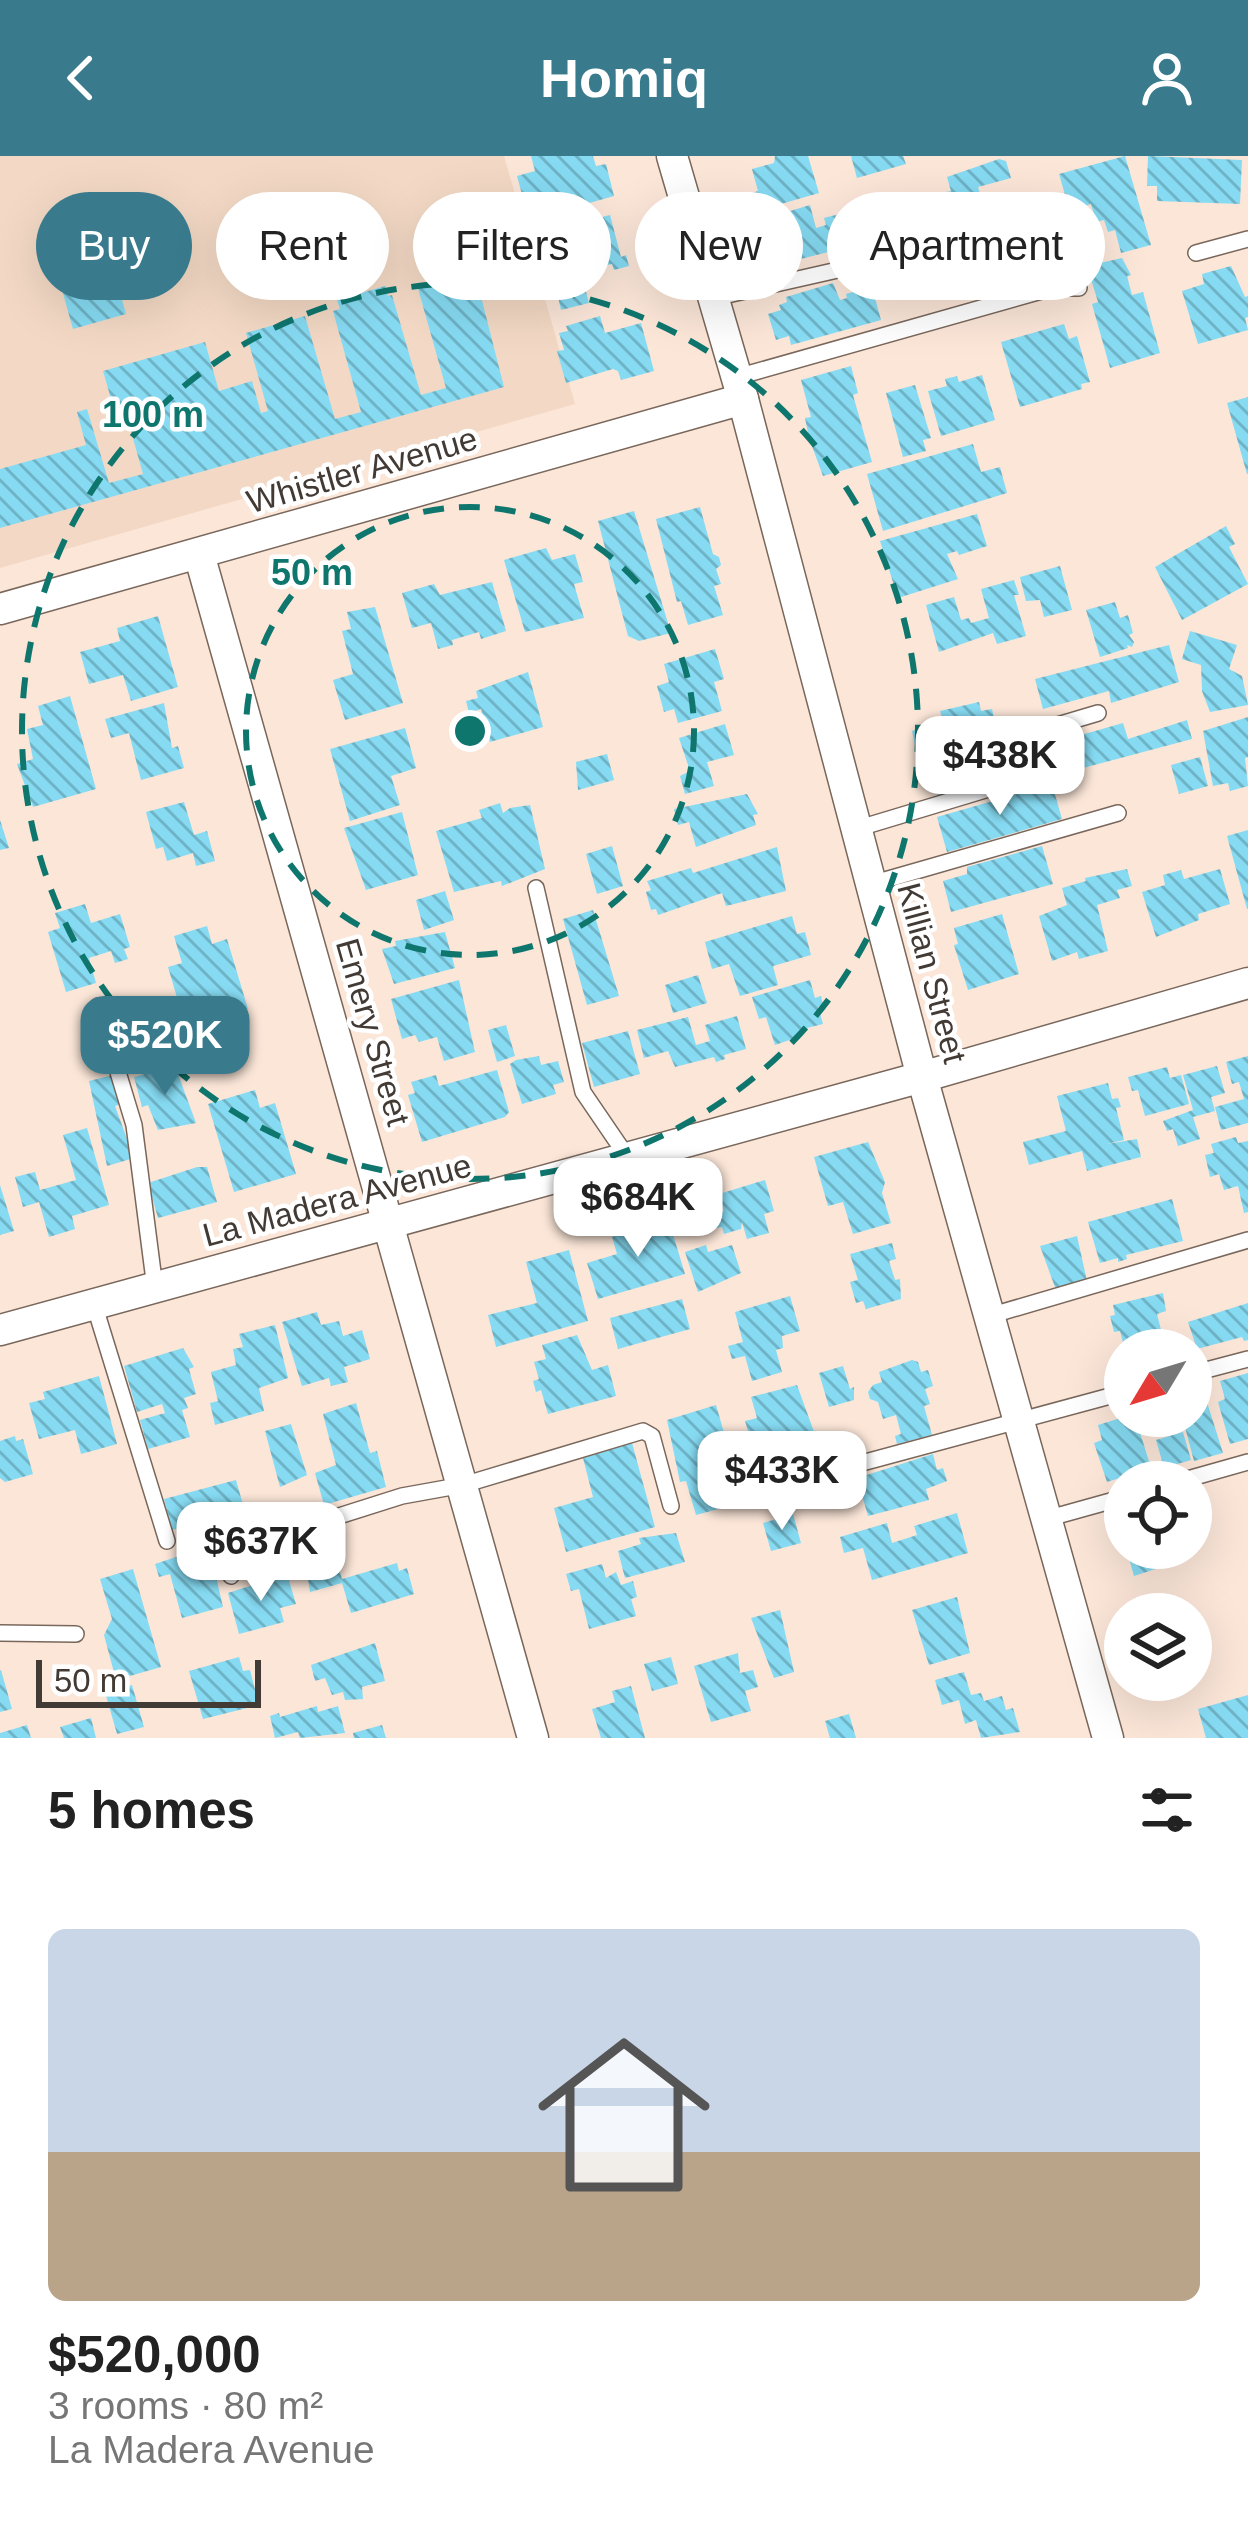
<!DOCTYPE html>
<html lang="en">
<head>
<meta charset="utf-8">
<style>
	body { margin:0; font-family:Arial,sans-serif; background:#f2f2f2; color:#222; height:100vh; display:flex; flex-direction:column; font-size:45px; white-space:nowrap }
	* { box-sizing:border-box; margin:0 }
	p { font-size:39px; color:#767676 }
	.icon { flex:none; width:66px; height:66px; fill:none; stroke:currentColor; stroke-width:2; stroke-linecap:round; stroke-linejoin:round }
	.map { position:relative; height:1582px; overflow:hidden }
	.details { display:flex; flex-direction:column; background:#fff; flex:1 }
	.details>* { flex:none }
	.top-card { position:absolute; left:36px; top:36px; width:1176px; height:108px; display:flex; gap:24px }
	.needle { width:78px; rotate:232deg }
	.buttons { position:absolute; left:1104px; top:1173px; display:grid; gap:24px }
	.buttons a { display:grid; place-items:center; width:108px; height:108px; border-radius:50%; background:#fff; box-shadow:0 12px 48px #0002; font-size:60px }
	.scale { position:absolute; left:36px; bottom:30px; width:225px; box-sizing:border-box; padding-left:12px; border:6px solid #423a34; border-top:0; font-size:33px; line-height:42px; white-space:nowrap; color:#423a34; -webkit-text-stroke:9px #fff; paint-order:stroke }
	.price { position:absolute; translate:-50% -102px; padding:0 27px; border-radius:24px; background:#fff; color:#222; font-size:39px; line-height:78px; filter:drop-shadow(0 3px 6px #0008) }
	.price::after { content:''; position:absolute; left:50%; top:72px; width:36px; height:27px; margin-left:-18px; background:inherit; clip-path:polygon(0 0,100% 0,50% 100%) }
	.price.current { background:#397b8d; color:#fff }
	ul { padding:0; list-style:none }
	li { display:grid; align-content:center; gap:24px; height:636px; padding:0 48px }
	li span { display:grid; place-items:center; height:372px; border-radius:18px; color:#555 }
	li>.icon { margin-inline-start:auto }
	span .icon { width:216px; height:216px; fill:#fffc; stroke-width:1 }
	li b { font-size:51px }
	h2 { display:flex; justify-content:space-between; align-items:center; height:144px; padding:0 48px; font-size:51px }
	.pill { padding:0 42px; border-radius:54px; background:#fff; box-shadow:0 12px 48px #0002; font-size:42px; line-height:108px }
	.pill.current { background:#397b8d; color:#fff }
	header { display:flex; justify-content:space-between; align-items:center; height:156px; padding:0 48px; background:#397b8d; color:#fff; font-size:54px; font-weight:700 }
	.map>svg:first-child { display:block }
</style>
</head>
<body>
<header><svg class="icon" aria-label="back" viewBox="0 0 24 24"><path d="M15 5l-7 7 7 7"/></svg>Homiq<svg class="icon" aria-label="person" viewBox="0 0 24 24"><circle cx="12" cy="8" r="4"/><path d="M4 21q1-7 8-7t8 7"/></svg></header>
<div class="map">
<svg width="1248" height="1582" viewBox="0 0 1248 1582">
	<defs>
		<pattern id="building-back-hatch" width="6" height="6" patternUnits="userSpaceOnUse" patternTransform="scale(3)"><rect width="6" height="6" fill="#86dbf3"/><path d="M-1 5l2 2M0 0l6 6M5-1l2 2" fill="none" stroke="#6fb3c6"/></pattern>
	</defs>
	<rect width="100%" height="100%" fill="#fbe6d8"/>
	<polygon fill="#f3d9c5" points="0,0 504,0 575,248 0,412"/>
	<g fill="url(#building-back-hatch)">
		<polygon points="531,0 593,0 596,10 606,8 614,40 529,64 517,20 535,15"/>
		<polygon points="775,0 808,0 819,37 757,55 752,37 758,35 752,13 774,7"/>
		<polygon points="851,0 903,0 906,8 857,22"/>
		<polygon points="1125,0 1151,89 1121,97 1115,74 1108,76 1104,64 1096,66 1091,48 1076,53 1074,47 1068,49 1059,18"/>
		<polygon points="1148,0 1242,4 1240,48 1157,45 1157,30 1147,30"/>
		<polygon points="999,3 1006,5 1011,22 978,31 989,68 1015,61 1023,91 965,108 957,80 953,82 948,64 953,62 946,36 951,35 947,21"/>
		<polygon points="810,49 816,72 826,69 824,62 851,55 860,88 777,109 776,103 768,105 757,65"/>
		<polygon points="610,59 621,101 626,99 629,110 614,114 612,108 580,116 573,93 547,100 541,76"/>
		<polygon points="1122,102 1131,119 1127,120 1132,139 1143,136 1160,197 1110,212 1092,148 1098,146 1087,110"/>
		<polygon points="1231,110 1245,141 1248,140 1248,161 1245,162 1248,174 1198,188 1182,135 1204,128 1202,118"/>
		<polygon points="474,113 504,231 0,372 0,313 86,289 77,256 87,253 109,327 143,318 125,254 115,257 103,215 205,186 219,235 252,225 261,257 268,255 246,177 305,160 335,263 361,256 333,155 340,153 337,144 385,130 388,140 392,139 421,239 446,232 417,129"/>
		<polygon points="115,119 126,158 73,173 62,134"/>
		<polygon points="582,121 589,147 561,154 555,128"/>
		<polygon points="833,127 840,144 847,142 846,138 872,131 881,164 791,189 789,180 776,184 768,158 781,154 779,149 787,146 786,141"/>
		<polygon points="600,160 605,177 641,167 654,215 621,224 618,215 613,213 566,227 557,195 564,194 559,177 568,175 566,170"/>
		<polygon points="1064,168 1069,183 1077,180 1090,226 1081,228 1082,233 1020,251 1001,186"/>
		<polygon points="851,210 858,237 853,239 872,306 823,320 809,282 805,262 811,261 801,224"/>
		<polygon points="982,219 995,264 941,280 928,235 947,230 945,223 957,220 959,226"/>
		<polygon points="915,229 931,282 923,284 926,295 903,301 886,237"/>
		<polygon points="1248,241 1248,318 1247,318 1227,247"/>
		<polygon points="973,288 981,316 1000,311 1007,337 883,375 867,318"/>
		<polygon points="700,351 713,398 719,401 721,409 716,413 721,428 714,430 723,459 688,469 681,445 677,446 656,363"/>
		<polygon points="634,355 671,477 639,485 628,480 598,365"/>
		<polygon points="977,358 987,390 959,399 957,395 947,398 958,423 898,442 880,385"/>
		<polygon points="1226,370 1235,388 1229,391 1248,428 1182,464 1155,411"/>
		<polygon points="546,392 552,404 575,398 583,426 574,428 584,462 525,476 504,404"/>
		<polygon points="1060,410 1072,454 1044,461 1040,444 1026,445 1020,421"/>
		<polygon points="1014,424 1019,439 1014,439 1026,480 997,488 993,477 939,496 926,449 954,441 961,464 969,462 971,467 989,462 981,433"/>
		<polygon points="492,426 506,475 481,483 479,476 452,484 453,489 438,493 431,467 412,472 402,437 434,428 440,439"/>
		<polygon points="1115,446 1120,462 1128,459 1133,477 1129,479 1134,486 1132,491 1127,489 1128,492 1100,501 1086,454"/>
		<polygon points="375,451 403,547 345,564 333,524 353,518 342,475 351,473 347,456"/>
		<polygon points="158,460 178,531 131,545 123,519 89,528 80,496 120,485 117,472"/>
		<polygon points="1190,475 1237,489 1229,513 1242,520 1248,549 1210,556 1202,535 1201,509 1182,503"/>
		<polygon points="1169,489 1179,526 1111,547 1109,535 1043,553 1035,523"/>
		<polygon points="715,493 724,523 714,526 722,555 678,567 674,553 664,556 657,530 669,526 664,508"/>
		<polygon points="528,516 543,571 490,586 481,553 469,557 466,545 478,542 476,535"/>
		<polygon points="70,540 96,633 33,651 17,608 33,603 27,573 43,569 38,550"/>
		<polygon points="979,546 981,555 992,553 1000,588 991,597 964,603 971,631 938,639 934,623 923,626 912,575 927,571 926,567 943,566 940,555"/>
		<polygon points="164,547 172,592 178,590 184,612 141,624 129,577 111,582 105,563"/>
		<polygon points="1248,561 1248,601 1245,602 1248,630 1230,635 1228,627 1213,630 1203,575"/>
		<polygon points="1187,564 1192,583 1023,628 1015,601 1064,586 1065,591 1084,586 1081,579 1123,567 1128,583"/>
		<polygon points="725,568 734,599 707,606 714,630 685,638 680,620 690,615 679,582"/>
		<polygon points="405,572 416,612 391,620 400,649 350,665 330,593"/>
		<polygon points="607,598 614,624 578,634 576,606"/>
		<polygon points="1200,601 1208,630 1179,638 1171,609"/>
		<polygon points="1052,628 1062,663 947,696 937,661"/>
		<polygon points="747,638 758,658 753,659 756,669 696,691 689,666 678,669 674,653"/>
		<polygon points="184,646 194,679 207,675 215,705 196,710 193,697 167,705 163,691 156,693 146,656"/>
		<polygon points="500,647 503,657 510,652 530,649 545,713 502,730 501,725 454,736 436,675 482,662 479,654"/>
		<polygon points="402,656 418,719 366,734 344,672"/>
		<polygon points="0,664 9,692 0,694"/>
		<polygon points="1248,674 1248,753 1247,753 1227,680"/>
		<polygon points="612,690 623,730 597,738 586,698"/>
		<polygon points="1042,690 1053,728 951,756 943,725 967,718 967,711"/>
		<polygon points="777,691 786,735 726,750 722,737 658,759 656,753 651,754 646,736 651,734 647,725 691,712 693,717"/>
		<polygon points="1127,713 1132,730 1117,734 1120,742 1097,749 1108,795 1079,803 1077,796 1052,805 1039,760 1067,749 1062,732 1086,725 1085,722"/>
		<polygon points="1220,713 1230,748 1198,758 1199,764 1156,781 1142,736 1165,729 1163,719 1181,714 1184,723"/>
		<polygon points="445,735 454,764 424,774 416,744"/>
		<polygon points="85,748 91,767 120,758 130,791 124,793 128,803 115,807 111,795 89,802 96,827 66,836 48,776 60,772 55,757"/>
		<polygon points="593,754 619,840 587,849 563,763"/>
		<polygon points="1002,758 1019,818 968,834 954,789 958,788 954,772"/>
		<polygon points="792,760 797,778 805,776 811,799 773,810 778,829 740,840 729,808 712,813 705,786"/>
		<polygon points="207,770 212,788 227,783 248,853 186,872 168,811 182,807 174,780"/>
		<polygon points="445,776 455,812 394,828 382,793 396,790 395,785"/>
		<polygon points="698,819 707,847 673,857 665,829"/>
		<polygon points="459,824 475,896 444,905 437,881 419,886 415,879 402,883 391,843"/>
		<polygon points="810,824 815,842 821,840 823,849 818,851 823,868 799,874 801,880 775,889 766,861 759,863 752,841"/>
		<polygon points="160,847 170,879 139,889 129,857"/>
		<polygon points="737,860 746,893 724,899 725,903 716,906 714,901 675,911 668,895 644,902 637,874 688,861 696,889 710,885 705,869"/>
		<polygon points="506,869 515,900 497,906 488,874"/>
		<polygon points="628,875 640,918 594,931 582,887"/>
		<polygon points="539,900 541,909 558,905 564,926 553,929 556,938 522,948 510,908 516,904"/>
		<polygon points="1248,900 1248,967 1221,974 1215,951 1244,943 1239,926 1232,928 1226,906"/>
		<polygon points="175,910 196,967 158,974 148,949 142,951 134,921"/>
		<polygon points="1217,910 1225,937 1211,941 1215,955 1193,961 1200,983 1178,990 1173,973 1167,975 1163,965 1193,954 1183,919"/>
		<polygon points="1167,911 1170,922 1181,919 1189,948 1145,960 1138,934 1132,935 1128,921"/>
		<polygon points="497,914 509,956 505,961 422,986 408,939 415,937 411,926 436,919 439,930"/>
		<polygon points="113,919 121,948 115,950 134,1002 107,1010 89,925"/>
		<polygon points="1108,927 1112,943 1118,942 1121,951 1116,952 1124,984 1107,988 1137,983 1141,1001 1087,1015 1082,995 1029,1009 1023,986 1066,975 1057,940"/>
		<polygon points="255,934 260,952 275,947 296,1018 234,1036 208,948"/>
		<polygon points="87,972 109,1049 72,1060 75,1073 49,1081 39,1046 23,1051 15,1021 35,1016 40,1034 76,1024 63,979"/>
		<polygon points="1236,981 1238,987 1248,985 1248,1056 1244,1057 1238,1030 1224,1034 1219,1018 1210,1021 1205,999 1214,997 1211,988"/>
		<polygon points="868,986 885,1026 882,1037 891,1067 853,1078 843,1046 828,1050 814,1001"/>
		<polygon points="197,1011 207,1011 217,1046 158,1062 148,1027"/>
		<polygon points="765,1024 774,1055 764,1058 769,1077 747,1083 742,1066 741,1073 724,1078 722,1071 715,1072 711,1059 724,1055 719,1038"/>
		<polygon points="0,1029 14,1075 0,1079"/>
		<polygon points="1172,1043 1183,1085 1126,1099 1127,1103 1118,1106 1118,1102 1100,1107 1088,1066"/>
		<polygon points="668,1062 685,1118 598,1143 587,1107 617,1098 612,1081"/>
		<polygon points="1077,1080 1087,1125 1056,1134 1040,1090"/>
		<polygon points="892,1087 896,1103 889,1105 895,1124 900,1123 901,1143 866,1153 863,1145 856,1147 850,1126 858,1124 850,1098"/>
		<polygon points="706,1089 708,1096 732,1089 741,1117 698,1136 685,1096"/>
		<polygon points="569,1094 588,1165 496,1191 488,1159 537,1147 526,1106"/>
		<polygon points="1163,1137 1166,1155 1157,1158 1163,1182 1146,1186 1147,1194 1125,1194 1120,1175 1114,1176 1110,1160 1115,1159 1113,1149"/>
		<polygon points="790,1140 800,1175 782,1180 783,1192 776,1194 782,1216 752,1225 745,1200 732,1203 728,1190 743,1186 735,1156"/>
		<polygon points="682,1143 690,1173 618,1193 610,1162"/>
		<polygon points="1248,1147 1248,1184 1244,1185 1242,1181 1197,1193 1188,1166"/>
		<polygon points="317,1156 321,1169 339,1165 343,1180 362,1174 370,1203 344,1211 348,1226 331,1230 329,1222 302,1230 282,1166"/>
		<polygon points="275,1169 288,1222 259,1232 264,1255 215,1269 210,1247 218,1245 211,1216 236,1209 233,1193 243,1191 239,1178"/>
		<polygon points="577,1179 592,1214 608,1209 616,1240 548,1258 541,1234 536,1236 533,1225 539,1223 534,1206 546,1203 542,1189"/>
		<polygon points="183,1192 194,1211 189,1213 196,1238 184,1242 188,1252 182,1254 190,1281 148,1293 140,1264 165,1257 162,1248 137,1256 124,1210"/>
		<polygon points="912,1204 918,1206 921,1216 928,1214 933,1230 925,1233 930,1248 924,1250 932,1279 897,1288 895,1280 901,1278 896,1259 883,1263 878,1246 870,1243 868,1236 873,1229 882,1226 879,1216"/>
		<polygon points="843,1210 850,1233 854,1231 854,1244 829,1251 819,1217"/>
		<polygon points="1248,1217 1248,1283 1230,1288 1218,1246 1225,1243 1220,1225"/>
		<polygon points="99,1220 117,1288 81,1298 75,1274 39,1283 29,1247 45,1243 43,1236"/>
		<polygon points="797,1229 817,1284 797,1290 800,1301 790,1303 797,1329 766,1337 758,1308 750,1310 741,1277 748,1275 745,1265 757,1262 751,1241"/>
		<polygon points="1206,1243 1223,1297 1194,1305 1182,1260 1191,1260 1191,1247"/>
		<polygon points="356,1247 370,1297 377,1295 386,1331 324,1349 315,1317 336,1309 323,1258"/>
		<polygon points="716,1249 744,1346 696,1359 686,1325 680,1326 667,1264"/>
		<polygon points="1127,1260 1135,1260 1151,1312 1107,1326 1094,1287 1102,1284 1098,1269"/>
		<polygon points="291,1268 307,1319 280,1331 265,1275"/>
		<polygon points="1183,1276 1191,1304 1164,1312 1156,1284"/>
		<polygon points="15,1280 16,1285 23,1283 33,1318 5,1326 0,1322 0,1285"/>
		<polygon points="632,1287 655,1371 566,1396 554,1352 593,1341 583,1302"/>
		<polygon points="933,1298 937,1314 943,1312 947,1325 926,1333 929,1344 868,1360 857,1322"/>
		<polygon points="236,1324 249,1370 203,1383 199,1367 172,1374 164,1343"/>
		<polygon points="1125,1356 1125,1385 1124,1385 1116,1359"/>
		<polygon points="957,1357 968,1397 872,1424 863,1392 844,1397 840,1381 887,1367 892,1387 917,1379 914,1370"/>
		<polygon points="793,1358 801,1387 771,1395 763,1367"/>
		<polygon points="676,1377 685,1406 625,1422 618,1395 641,1388 639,1382"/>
		<polygon points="209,1390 223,1451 182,1462 170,1418 159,1421 155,1408"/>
		<polygon points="333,1391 342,1423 397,1407 399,1415 407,1412 414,1438 351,1457 342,1427 310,1436 304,1399"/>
		<polygon points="1126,1392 1169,1392 1174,1407 1134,1420"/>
		<polygon points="602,1408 606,1422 616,1416 621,1429 633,1425 637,1441 631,1443 636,1460 589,1473 579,1433 571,1435 566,1418"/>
		<polygon points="133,1413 161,1511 116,1524 104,1479 112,1463 100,1423"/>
		<polygon points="287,1418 296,1448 280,1452 284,1466 239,1478 228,1437"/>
		<polygon points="957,1441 970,1497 929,1509 912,1454"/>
		<polygon points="780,1454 794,1516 774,1522 751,1462"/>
		<polygon points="375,1487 385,1525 362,1531 363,1543 345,1544 343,1536 332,1539 325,1522 315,1525 311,1509"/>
		<polygon points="738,1497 740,1517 753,1514 758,1531 745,1535 751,1555 711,1566 694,1510"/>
		<polygon points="239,1501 243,1515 250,1514 259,1549 203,1563 189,1515"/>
		<polygon points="671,1501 678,1528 652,1535 644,1508"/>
		<polygon points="1,1514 12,1553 0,1556 0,1515"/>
		<polygon points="964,1516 971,1539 981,1537 984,1545 1002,1540 1006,1554 1013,1552 1020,1576 981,1582 976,1564 965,1568 959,1544 942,1549 935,1524"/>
		<polygon points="132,1529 144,1571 117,1578 105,1536"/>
		<polygon points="631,1530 645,1582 601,1582 592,1553 615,1546 612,1535"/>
		<polygon points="1248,1539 1248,1582 1206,1582 1198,1553"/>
		<polygon points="317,1550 318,1556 338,1550 345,1577 300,1582 298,1576 275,1582 270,1560 279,1557 280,1561"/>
		<polygon points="849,1558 856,1582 830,1582 825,1565"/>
		<polygon points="91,1562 96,1582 64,1582 60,1571"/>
		<polygon points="27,1569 31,1582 0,1582 0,1577"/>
		<polygon points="382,1569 386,1582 354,1582 353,1577"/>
	</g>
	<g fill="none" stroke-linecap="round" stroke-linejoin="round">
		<defs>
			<g id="lane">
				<polyline points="1196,97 1248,83"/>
				<polyline points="714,142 873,106 935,111 969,125 1072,97"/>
				<polyline points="737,221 1052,132 1079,132"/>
				<polyline points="856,673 992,632 1017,581 1098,557"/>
				<polyline points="871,728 1118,657"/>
				<polyline points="536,732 583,936 628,1002"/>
				<polyline points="98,850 134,969 155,1132"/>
				<polyline points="94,1148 167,1385"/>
				<polyline points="989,1160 1248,1084"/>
				<polyline points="1191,1218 1248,1203"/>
				<polyline points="821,1318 1125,1236"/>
				<polyline points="1177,1326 1248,1306"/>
				<polyline points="1046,1363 1125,1341"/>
				<polyline points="231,1420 249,1395 282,1378 402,1340 463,1329 643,1275 652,1280 671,1350"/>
				<polyline points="0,1477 76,1478"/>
			</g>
			<g id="street">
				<polyline points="672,0 743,243 922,921 1108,1582"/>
				<polyline points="199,398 533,1582"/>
				<polyline points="0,453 743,243"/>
				<polyline points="0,1174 922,921 1248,827"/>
			</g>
		</defs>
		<use href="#lane" stroke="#79675b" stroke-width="18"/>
		<use href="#street" stroke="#79675b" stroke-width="33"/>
		<use href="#lane" stroke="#fff" stroke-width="15"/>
		<use href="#street" stroke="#fff" stroke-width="30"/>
	</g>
	<g fill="none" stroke="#0f766e" stroke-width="6" stroke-dasharray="21 15">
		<circle cx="470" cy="575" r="224"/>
		<circle cx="470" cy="575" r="448"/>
	</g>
	<g text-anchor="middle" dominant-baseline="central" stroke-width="9" stroke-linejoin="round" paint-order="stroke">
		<g font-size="33" fill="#423a34" stroke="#fff">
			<text transform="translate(362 314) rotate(-16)">Whistler Avenue</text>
			<text transform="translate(932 817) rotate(75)">Killian Street</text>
			<text transform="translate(373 876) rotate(74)">Emery Street</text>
			<text transform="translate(337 1044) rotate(-15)">La Madera Avenue</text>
		</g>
	</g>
	<circle cx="470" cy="575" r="18" fill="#0f766e" stroke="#fff" stroke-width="6"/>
	<g font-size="36" text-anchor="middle" font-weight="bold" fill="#0f766e" stroke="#fff" stroke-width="9" stroke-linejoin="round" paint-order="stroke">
		<text x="153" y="271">100 m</text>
		<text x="312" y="429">50 m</text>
	</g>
</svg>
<div class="buttons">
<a><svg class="needle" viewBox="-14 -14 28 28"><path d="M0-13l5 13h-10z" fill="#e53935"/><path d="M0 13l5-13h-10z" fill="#767676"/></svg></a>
<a><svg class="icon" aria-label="locate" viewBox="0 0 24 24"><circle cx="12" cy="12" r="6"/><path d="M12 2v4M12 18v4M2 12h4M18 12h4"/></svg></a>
<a><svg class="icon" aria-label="layers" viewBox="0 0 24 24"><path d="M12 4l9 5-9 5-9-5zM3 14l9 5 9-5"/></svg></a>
</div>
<div class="scale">50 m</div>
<b class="price" style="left:1000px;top:662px">$438K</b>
<b class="price current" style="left:165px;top:942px">$520K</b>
<b class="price" style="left:638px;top:1104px">$684K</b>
<b class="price" style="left:782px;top:1377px">$433K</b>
<b class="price" style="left:261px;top:1448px">$637K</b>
<div class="top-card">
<a class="pill current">Buy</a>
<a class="pill">Rent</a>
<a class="pill">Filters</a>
<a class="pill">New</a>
<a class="pill">Apartment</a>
</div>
</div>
<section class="details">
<h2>5 homes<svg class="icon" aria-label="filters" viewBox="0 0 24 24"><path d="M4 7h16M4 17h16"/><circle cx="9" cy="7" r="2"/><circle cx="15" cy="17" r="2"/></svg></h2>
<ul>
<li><span style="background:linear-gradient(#c9d6e8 60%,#b9a48a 0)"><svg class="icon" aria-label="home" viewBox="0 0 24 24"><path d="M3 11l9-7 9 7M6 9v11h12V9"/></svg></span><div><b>$520,000</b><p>3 rooms · 80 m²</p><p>La Madera Avenue</p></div></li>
</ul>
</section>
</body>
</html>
